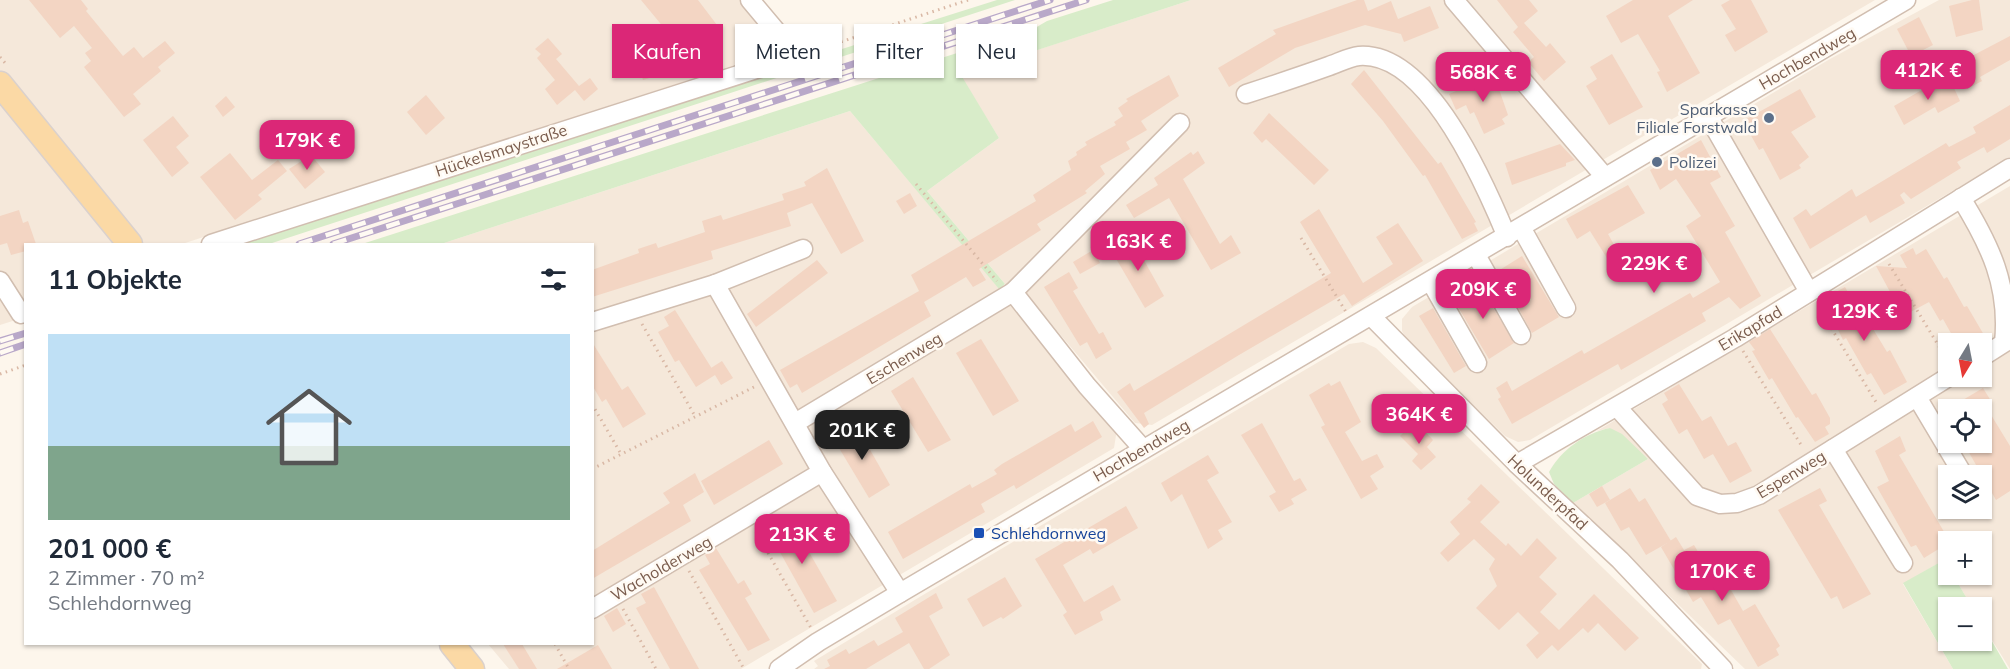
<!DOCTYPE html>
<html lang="de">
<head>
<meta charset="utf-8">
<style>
	body { margin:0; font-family:Mulish,sans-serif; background:#f6f6f7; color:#1f2937; height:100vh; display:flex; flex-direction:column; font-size:22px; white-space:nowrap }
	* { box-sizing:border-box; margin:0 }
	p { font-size:20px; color:#747a83 }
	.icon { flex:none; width:33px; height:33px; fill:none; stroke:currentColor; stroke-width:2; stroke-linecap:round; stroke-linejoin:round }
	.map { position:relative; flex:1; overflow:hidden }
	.sheet { position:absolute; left:24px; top:243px; width:570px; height:402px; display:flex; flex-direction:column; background:#fff; border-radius:0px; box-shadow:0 2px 4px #0004 }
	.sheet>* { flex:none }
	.banner { position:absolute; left:612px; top:24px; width:570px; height:54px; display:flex; gap:12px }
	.needle { width:39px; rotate:190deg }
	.tools { position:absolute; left:1938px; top:333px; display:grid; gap:12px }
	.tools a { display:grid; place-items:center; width:54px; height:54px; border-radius:0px; background:#fff; box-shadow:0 2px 4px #0004; font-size:30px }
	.price { position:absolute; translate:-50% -51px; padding:0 14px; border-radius:12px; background:#db2777; color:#fff; font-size:20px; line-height:39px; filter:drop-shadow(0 2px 3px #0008) }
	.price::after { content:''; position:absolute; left:50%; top:36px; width:18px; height:14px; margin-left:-9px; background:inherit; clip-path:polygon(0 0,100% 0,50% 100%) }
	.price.on { background:#222; color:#fff }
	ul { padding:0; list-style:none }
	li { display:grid; align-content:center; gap:12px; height:318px; padding:0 24px }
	li span { display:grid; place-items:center; height:186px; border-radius:0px; color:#555 }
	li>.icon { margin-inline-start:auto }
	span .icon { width:108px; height:108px; fill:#fffc; stroke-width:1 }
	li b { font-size:26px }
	h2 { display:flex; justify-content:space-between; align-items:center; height:72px; padding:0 24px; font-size:26px }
	.tag { padding:0 21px; border-radius:0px; background:#fff; box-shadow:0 2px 4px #0004; font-size:21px; line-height:54px }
	.tag.on { background:#db2777; color:#fff }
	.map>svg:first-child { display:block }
</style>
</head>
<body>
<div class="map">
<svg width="2010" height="669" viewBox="0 0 2010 669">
	<rect width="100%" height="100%" fill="#fdf6ec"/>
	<g fill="#f5e8da" fill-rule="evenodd">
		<polygon points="0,0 741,0 780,45 778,51 182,244 26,244 25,317 0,325"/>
		<polygon points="1191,0 1875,0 1152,425 1135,423 1036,306 1005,284 927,191 999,138 960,75"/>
		<polygon points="1939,0 2010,0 2010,157 1530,440 1518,442 1505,436 1408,342 1402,331 1402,319 1412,307 1830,59"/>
		<polygon points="850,111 1117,429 1114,448 741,669 509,669 488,644 592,644 592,244 441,244"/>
		<path d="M2010,186V669L1982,624V608L1972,607L1953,575L1982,574V542H1948V568L1944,560L1903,584L1953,669H1745L1573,503L1648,459L1610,428L1597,431ZM1948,344H1982V376H1948ZM1948,410H1982V442H1948ZM1948,476H1982V508H1948Z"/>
		<polygon points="1363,342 1376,348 1702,664 1701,669 814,669 818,666 814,661 923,595 1349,344"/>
	</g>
	<g fill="#d8ecc9">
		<polygon points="997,0 1015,0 269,244 226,244"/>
		<polygon points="1113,0 1191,0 961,75 999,138 927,191 1005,284 999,289 850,111 441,244 362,244 1035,28 1047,21"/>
		<path d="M1610,428L1622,434L1648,459L1573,503L1554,484L1549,472C1561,450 1585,433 1610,428Z"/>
		<polygon points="1944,560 1948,574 1953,575 1972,607 1948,608 1948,640 1982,640 1982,624 2008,669 1953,669 1903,583"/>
	</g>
	<g fill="#f3d5c3">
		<polygon points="29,0 81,0 88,9 86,11 123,56 134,47 143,58 165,41 175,53 158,67 161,71 133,94 141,104 124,117 84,67 91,61 85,53 92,48 74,26 60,38"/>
		<polygon points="641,0 698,0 717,25 704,36 714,47 682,72 679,69 643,80 638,65 649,61 648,56 679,46"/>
		<polygon points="1357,0 1364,0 1368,11 1391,1 1398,19 1430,6 1439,28 1404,42 1401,34 1365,25 1295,48 1229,87 1218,68 1276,34 1273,30"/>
		<polygon points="1497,0 1529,0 1538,11 1524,23 1546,47 1550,43 1566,62 1544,81 1528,62 1534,57 1513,32 1518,27"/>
		<polygon points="1633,0 1693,0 1668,16 1700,73 1667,92 1657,72 1660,71 1638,34 1621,43 1606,16"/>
		<polygon points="1730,0 1751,0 1768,32 1735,52 1725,35 1736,29 1721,5"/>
		<polygon points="1972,0 1979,0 1983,30 1956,37 1949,6"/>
		<polygon points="1919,17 1933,45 1911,56 1897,29"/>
		<polygon points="2010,36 2010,60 1980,77 1982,81 1967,89 1962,66 1972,61 1970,57"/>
		<polygon points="548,38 562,54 556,59 579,86 590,78 598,89 584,101 575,90 557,105 545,89 555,80 537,58 541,54 535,49"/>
		<polygon points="1612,54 1643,107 1609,125 1586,86 1597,79 1590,67"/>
		<polygon points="1364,70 1438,164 1441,162 1476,222 1474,223 1478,231 1462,239 1425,175 1423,176 1383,121 1351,84"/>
		<polygon points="1169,75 1179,96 1141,121 1147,130 1126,142 1130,149 1100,166 1105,174 1085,191 1087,193 1037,224 1041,230 979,269 986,280 973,287 966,277 924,302 931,316 802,393 797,384 790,388 780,370 919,291 911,275 1036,201 1033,195 1071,170 1068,161 1077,155 1076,152 1087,145 1085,142 1116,125 1114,122 1123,116 1118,108 1128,101 1126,99"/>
		<polygon points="1494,75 1508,115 1502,119 1505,124 1484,134 1474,112 1470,114 1466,105 1456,110 1449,94"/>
		<polygon points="1948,75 1960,101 1938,113 1935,107 1904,125 1894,106"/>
		<polygon points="1800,89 1816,117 1791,132 1809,157 1799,165 1801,168 1780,180 1763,148 1759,150 1743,121"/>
		<polygon points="426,95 445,118 426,135 407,112"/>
		<polygon points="226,96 235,107 223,117 215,106"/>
		<polygon points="2010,105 2010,139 1987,153 1984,147 1957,162 1961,168 1911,199 1904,192 1900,195 1905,203 1870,223 1866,215 1810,249 1793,218 1806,209 1811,216 1852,189 1856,197 1946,143 1949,147 1976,133 1973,127"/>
		<polygon points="1269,113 1329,170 1314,185 1266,139 1262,143 1253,133"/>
		<polygon points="173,116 189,136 176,147 189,163 172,177 143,140"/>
		<polygon points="1701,140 1721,177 1710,183 1735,226 1725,232 1761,296 1740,309 1729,297 1702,313 1706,321 1621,370 1618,364 1512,424 1498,399 1501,397 1496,388 1507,381 1512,391 1582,350 1584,354 1690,293 1693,298 1720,282 1686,226 1701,216 1676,179 1660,190 1650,170"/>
		<polygon points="1560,144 1575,160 1566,163 1566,166 1512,185 1505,163"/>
		<polygon points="1198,151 1205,163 1183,179 1220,244 1231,235 1241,253 1211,270 1169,198 1134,218 1126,205 1158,185 1154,178 1191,152 1193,155"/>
		<polygon points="230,153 252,180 278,160 287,171 258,195 262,199 235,220 200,177"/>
		<polygon points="311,155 325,172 305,189 289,169"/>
		<polygon points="827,168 864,241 841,254 812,203 787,213 791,226 711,251 713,259 592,297 592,270 639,253 638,249 656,243 658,248 705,232 702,221 721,215 723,220 784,200 782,194 806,186 804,182"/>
		<polygon points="1628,185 1645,213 1608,234 1630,273 1620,279 1590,231 1577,239 1566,219"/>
		<polygon points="910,193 917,206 904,214 896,201"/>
		<polygon points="1319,209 1363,283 1393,264 1376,237 1398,223 1423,261 1352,306 1344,294 1239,355 1144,413 1149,424 1144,428 1117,392 1130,383 1134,391 1331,273 1300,222"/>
		<polygon points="19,210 23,223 28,221 36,244 26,244 26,251 11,255 7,243 0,245 0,216"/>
		<polygon points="1131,237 1164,296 1145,308 1111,250"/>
		<polygon points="1913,248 1916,255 1926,249 1944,279 1947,277 1964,307 1967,306 1984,335 1982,337 1984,342 1957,344 1943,319 1940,321 1929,302 1905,315 1897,300 1895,301 1876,266 1907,268 1900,255"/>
		<polygon points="1093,250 1100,263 1080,274 1073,262"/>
		<polygon points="1522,256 1559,317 1532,333 1498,271"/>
		<polygon points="817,260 828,273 756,327 747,314"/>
		<polygon points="1069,272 1078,288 1073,291 1099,334 1103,332 1112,349 1096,359 1087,342 1080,346 1044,287"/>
		<polygon points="1478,282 1514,343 1489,359 1452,297"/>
		<polygon points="1845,287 1867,326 1870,324 1887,352 1890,350 1907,382 1884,395 1871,373 1867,375 1846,338 1843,340 1823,299"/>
		<polygon points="1433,308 1466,366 1454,373 1419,316"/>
		<polygon points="675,310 714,372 711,368 722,361 733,378 721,385 715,375 696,387 679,360 675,362 658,332 669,326 664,317"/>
		<polygon points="1770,329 1812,395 1816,393 1830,418 1830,424 1825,427 1829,434 1815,442 1798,417 1796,418 1772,378 1769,380 1752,351 1755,350 1749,342"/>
		<polygon points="981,339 1019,401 993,416 956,353"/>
		<polygon points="592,342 622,390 628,386 646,414 623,428 606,399 602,402 592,385"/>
		<polygon points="913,377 951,440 928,452 891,391"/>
		<polygon points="1340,381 1361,422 1345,432 1362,461 1377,454 1384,467 1370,476 1378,489 1361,499 1321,427 1325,425 1309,395 1329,383 1331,386"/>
		<polygon points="1679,384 1702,421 1711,416 1728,446 1736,442 1752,471 1730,483 1713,454 1704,459 1687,429 1679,434 1662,404 1668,400 1664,393"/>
		<polygon points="1983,388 1991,401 1985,405 2010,446 2010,491 1996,500 1963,442 1982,442 1982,410 1946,410"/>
		<polygon points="1093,421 1102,437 1016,489 1014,485 981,504 985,512 903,559 888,532 970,484 972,488 997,474 994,470 1002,464 1071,424 1075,432"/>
		<polygon points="1415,421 1433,440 1427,447 1436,457 1421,470 1412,461 1418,454 1400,436"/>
		<polygon points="1262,423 1294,481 1300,478 1307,490 1291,499 1294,504 1279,512 1269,496 1276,492 1241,435"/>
		<polygon points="856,425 890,485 869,498 833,438"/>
		<polygon points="1900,436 1906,451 1899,455 1950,542 1924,558 1916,545 1911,547 1877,487 1889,481 1875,451"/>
		<polygon points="769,440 783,464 714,505 701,481"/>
		<polygon points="1208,455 1219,473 1207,480 1232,522 1218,530 1223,539 1208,549 1182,494 1171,502 1161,483"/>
		<polygon points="695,473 704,492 683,505 691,521 592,579 592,551 670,503 663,493"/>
		<polygon points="1481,484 1500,502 1480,522 1506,546 1508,543 1521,556 1537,538 1557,558 1539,577 1557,594 1540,612 1559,630 1594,594 1639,638 1625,651 1598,623 1588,633 1583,628 1558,651 1552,645 1537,659 1526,645 1539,633 1518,612 1499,630 1476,608 1497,586 1489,569 1495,559 1474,539 1448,562 1440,553 1460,534 1450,522 1471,502 1467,499"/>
		<polygon points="1602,486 1610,500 1597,507 1589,494"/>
		<polygon points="1630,488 1639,502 1645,498 1671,541 1646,555 1629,527 1621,531 1605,503"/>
		<polygon points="1820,488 1827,501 1819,505 1871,594 1843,609 1837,596 1831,599 1778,510"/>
		<polygon points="1126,506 1138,528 1093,554 1090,549 1063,565 1084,602 1113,585 1121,600 1100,612 1103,620 1075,635 1063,615 1067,612 1035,559"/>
		<polygon points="789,517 837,601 814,613 767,529"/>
		<polygon points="1676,537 1684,550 1694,545 1719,587 1727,583 1743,611 1755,604 1780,646 1776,649 1779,655 1758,667 1730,619 1718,625 1701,597 1693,602 1661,547"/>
		<polygon points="716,548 738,584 744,580 752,594 745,598 770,640 748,651 699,570 710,564 705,555"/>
		<polygon points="1005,577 1022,606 1003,619 1001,617 983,627 967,599"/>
		<polygon points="654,587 699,669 670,669 636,608 646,603 641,594"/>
		<polygon points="936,593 943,608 929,616 950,655 929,669 924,669 909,643 866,669 824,669 830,666 827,660 846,649 849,654 874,640 878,646 903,632 895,618"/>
		<polygon points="617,608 626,624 613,632 604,616"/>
		<polygon points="503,644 522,644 537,669 519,669"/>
		<polygon points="598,645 612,669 557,669"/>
	</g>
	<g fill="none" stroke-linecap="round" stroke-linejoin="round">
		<defs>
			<g id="minor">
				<polyline points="1454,0 1605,177"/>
				<path d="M1246,94C1274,85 1301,76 1329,66C1338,63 1349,57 1359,56C1428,51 1485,184 1507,237"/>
				<polyline points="1708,116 1809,292"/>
				<path d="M1961,198C1990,245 2010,286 2004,343L1982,357"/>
				<polyline points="1522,229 1566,308"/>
				<polyline points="211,244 791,58 787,44 750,0"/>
				<polyline points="803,249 715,284 822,472 900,593"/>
				<polyline points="1476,255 1521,335"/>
				<polyline points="0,281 21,314"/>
				<polyline points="1431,282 1477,363"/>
				<polyline points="1371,316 1517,464 1620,560 1723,669"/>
				<polyline points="592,322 715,284"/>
				<polyline points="1917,397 1964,476"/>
				<polyline points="1617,407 1697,496 1720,504 1737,503 1759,495 1950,376"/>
				<polyline points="795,423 1013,292"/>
				<polyline points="1143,449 1087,386 1013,292 1180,123"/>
				<polyline points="1833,449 1903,563"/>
				<polyline points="1517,464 1735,338 2010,168"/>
				<polyline points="592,609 822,472"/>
				<polyline points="779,669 818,642 900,593 1906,0"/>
			</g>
			<g id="major">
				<polyline points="0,84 130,244"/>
				<polyline points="452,644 472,669"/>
			</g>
		</defs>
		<use href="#minor" stroke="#d1beb0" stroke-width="21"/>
		<use href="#major" stroke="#dad1cd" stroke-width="27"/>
		<g stroke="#d9b8a5" stroke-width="3" stroke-dasharray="1.5 4.5" stroke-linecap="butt">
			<polyline points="807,53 968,0"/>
			<polyline points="0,57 6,64"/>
			<polyline points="916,184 997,281"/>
			<polyline points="1301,238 1346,312"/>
			<polyline points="1889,264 1946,358"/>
			<polyline points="1819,308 1876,402"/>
			<polyline points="642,324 695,416"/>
			<polyline points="1743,351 1803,448"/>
			<polyline points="0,374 26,365"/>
			<polyline points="592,404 621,454"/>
			<polyline points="592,469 754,387"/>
			<polyline points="756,532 811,628"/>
			<polyline points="689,571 744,669"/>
			<polyline points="623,609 656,669"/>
			<polyline points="555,644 569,669"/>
		</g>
		<use href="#minor" stroke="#fff" stroke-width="18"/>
		<use href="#major" stroke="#fbd9a5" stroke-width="24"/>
		<defs>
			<g id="rail">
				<polyline points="299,244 1050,0"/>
				<polyline points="333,244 1086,0"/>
				<polyline points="0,341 26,333"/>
				<polyline points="0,353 26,344"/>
			</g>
		</defs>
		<use href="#rail" stroke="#b9a8c9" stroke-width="7"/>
		<use href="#rail" stroke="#fffaf3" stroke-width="4.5" stroke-dasharray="14" stroke-linecap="butt"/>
	</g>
	<g fill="#5c6f8a" stroke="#fffaf3" stroke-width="2">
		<circle cx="1769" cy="118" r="6"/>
		<circle cx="1657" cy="162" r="6"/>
	</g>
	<rect fill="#1a4fb4" stroke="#fffaf3" stroke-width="2" x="973" y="527" width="12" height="12" rx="3"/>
	<g text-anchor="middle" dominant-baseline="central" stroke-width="5" stroke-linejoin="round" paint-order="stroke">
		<g font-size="16" fill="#7a5c4d" stroke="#fffaf3">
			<text transform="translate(1807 58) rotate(-30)">Hochbendweg</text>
			<text transform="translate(501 150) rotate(-18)">Hückelsmaystraße</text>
			<text transform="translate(1750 328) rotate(-31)">Erikapfad</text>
			<text transform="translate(904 358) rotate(-31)">Eschenweg</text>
			<text transform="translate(1141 450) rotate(-30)">Hochbendweg</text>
			<text transform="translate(1791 474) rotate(-31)">Espenweg</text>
			<text transform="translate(1548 492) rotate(43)">Holunderpfad</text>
			<text transform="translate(661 568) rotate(-30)">Wacholderweg</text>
		</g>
		<g font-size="16" fill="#4e5e75" stroke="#fffaf3" text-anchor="end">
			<text x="1757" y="109">Sparkasse<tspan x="1757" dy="18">Filiale Forstwald</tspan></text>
			<text x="1669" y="162" text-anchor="start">Polizei</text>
		</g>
		<g font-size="16" fill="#164399" stroke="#fffaf3" text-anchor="start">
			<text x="991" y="533">Schlehdornweg</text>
		</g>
	</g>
</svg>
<div class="tools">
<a><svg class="needle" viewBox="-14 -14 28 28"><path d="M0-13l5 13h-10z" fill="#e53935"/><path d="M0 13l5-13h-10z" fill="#747a83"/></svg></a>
<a><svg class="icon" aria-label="locate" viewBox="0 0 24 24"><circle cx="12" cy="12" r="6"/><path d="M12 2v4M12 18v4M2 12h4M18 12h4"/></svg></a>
<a><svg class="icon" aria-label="layers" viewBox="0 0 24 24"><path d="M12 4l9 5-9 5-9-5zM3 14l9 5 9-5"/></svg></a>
<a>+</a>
<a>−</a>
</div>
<b class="price" style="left:1928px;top:101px">412K €</b>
<b class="price" style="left:1483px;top:103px">568K €</b>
<b class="price" style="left:307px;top:171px">179K €</b>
<b class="price" style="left:1138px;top:272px">163K €</b>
<b class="price" style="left:1654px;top:294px">229K €</b>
<b class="price" style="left:1483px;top:320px">209K €</b>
<b class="price" style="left:1864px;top:342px">129K €</b>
<b class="price" style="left:1419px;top:445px">364K €</b>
<b class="price on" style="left:862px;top:461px">201K €</b>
<b class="price" style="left:802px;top:565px">213K €</b>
<b class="price" style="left:1722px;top:602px">170K €</b>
<div class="banner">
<a class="tag on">Kaufen</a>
<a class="tag">Mieten</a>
<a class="tag">Filter</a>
<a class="tag">Neu</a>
</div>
<section class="sheet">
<h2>11 Objekte<svg class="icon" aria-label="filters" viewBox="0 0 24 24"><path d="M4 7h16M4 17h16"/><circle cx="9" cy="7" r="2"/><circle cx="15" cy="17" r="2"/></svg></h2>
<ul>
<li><span style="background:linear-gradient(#bfe0f5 60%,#7fa58c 0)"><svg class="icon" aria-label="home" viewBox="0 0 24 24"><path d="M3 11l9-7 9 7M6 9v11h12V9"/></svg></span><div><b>201 000 €</b><p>2 Zimmer · 70 m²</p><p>Schlehdornweg</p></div></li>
</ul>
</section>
</div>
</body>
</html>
